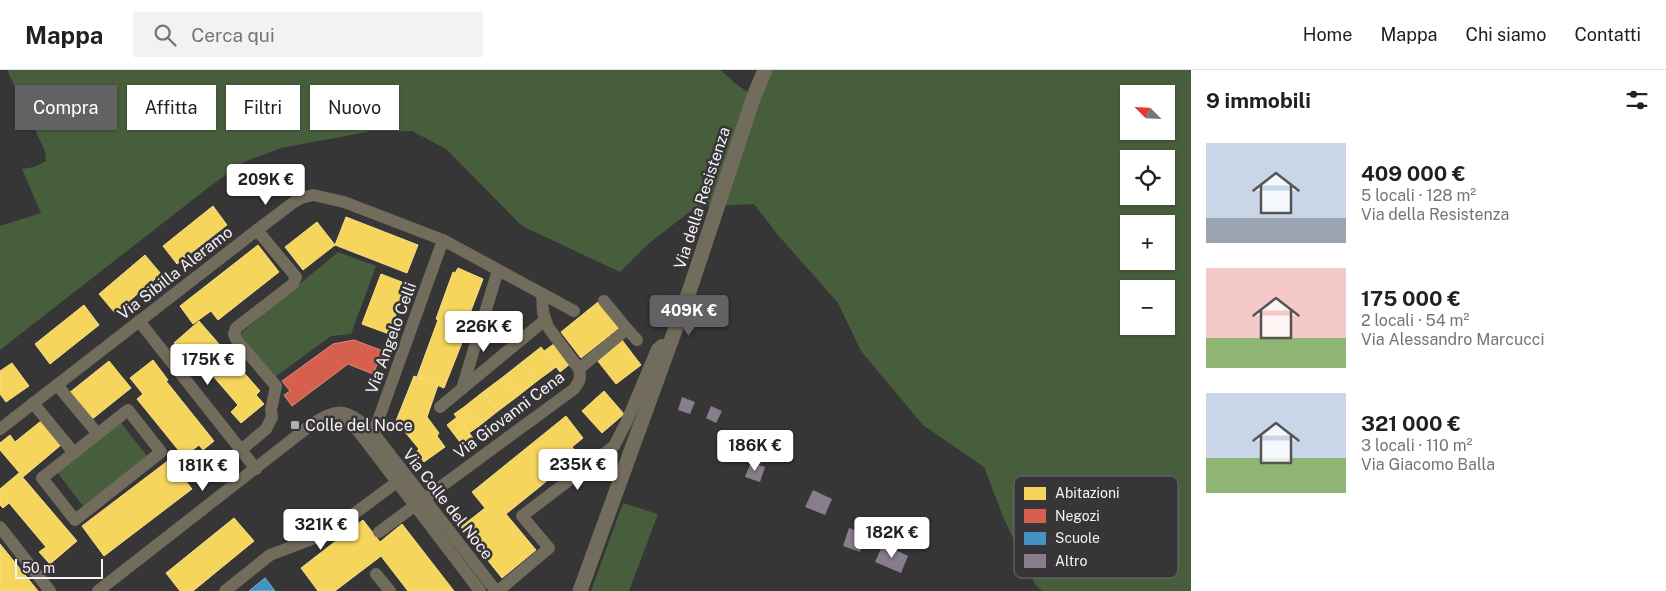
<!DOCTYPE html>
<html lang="it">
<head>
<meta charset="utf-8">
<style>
	body { margin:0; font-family:"Public Sans",sans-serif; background:#f2f2f2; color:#202124; height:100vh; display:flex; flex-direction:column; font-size:19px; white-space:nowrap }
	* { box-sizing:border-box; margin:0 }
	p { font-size:16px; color:#757577 }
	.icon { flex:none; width:28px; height:28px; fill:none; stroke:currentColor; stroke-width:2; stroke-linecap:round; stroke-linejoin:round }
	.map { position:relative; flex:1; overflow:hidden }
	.side { display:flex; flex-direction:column; background:#fff; width:475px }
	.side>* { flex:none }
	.guide { position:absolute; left:15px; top:15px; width:475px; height:45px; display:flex; gap:10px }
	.needle { width:32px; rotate:294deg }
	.controls { position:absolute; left:1120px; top:15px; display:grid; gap:10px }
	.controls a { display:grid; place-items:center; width:55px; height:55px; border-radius:0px; background:#fff; box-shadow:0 1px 4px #0004; font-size:25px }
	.scale { position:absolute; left:15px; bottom:12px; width:88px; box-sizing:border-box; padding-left:5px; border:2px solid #f5f3f5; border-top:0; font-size:14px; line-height:18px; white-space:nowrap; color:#f5f3f5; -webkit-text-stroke:4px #383538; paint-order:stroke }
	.price { position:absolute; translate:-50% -42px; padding:0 11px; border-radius:5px; background:#fff; color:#222; font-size:16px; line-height:32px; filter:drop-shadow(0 1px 2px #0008) }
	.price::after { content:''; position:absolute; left:50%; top:30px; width:15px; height:11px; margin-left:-8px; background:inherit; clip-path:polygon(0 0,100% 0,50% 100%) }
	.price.active { background:#626264; color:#fff }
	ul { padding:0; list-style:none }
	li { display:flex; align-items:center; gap:15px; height:125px; padding:0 15px }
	li span { display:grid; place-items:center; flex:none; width:140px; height:100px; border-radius:0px; color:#555 }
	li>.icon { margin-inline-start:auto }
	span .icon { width:60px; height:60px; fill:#fffc; stroke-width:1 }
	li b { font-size:21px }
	h2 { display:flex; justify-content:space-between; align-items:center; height:60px; padding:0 15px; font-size:21px }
	.pill { padding:0 18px; border-radius:0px; background:#fff; box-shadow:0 1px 4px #0004; font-size:18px; line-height:45px }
	.pill.active { background:#626264; color:#fff }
	header { display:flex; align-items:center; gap:30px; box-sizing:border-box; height:70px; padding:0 25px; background:#fff; border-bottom:1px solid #e0e0e0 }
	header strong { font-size:24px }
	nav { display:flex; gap:28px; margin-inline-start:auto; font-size:18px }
	.search { width:350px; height:45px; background:#f2f2f2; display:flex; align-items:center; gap:12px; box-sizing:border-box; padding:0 18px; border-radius:0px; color:#757577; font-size:19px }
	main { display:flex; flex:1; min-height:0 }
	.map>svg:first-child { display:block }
</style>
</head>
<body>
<header>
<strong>Mappa</strong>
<div class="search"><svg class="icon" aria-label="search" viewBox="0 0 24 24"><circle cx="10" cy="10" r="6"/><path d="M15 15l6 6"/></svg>Cerca qui</div>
<nav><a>Home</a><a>Mappa</a><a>Chi siamo</a><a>Contatti</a></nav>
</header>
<main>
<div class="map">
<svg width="1191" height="521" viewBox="0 0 1191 521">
	<rect width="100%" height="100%" fill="#373637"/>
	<g fill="#475e3c" fill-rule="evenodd">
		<path d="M7,0H720L736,14L753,26L764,0H1191V521H1042L1035,514L1004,449L984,397L923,355L861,281L838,233L778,165L754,134L696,137L648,174L620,202L522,156L446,79L412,61H372L281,78L244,92L209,117L0,280V156L41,143L22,99L34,97L46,91L45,81ZM1129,24H1166V61H1129ZM1129,89H1166V126H1129ZM1129,154H1166V191H1129ZM1129,219H1166V256H1129Z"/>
		<polygon points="338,182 376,196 351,264 331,266 275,307 240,264"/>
		<polygon points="121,353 147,386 83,436 57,402"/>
		<polygon points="623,433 658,444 629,521 591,521"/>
	</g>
	<g fill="#f6d55c" stroke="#f6de8a">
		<polygon points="213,136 227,155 177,194 163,176"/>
		<polygon points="346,147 418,175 407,203 335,175"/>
		<polygon points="317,152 335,175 303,200 285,177"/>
		<polygon points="258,175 279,202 218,250 211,241 193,254 180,236"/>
		<polygon points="145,185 161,204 115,243 99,224"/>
		<polygon points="458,198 483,209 464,259 436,249 453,202 455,203"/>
		<polygon points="381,204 407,214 389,264 362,254"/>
		<polygon points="598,232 619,258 581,288 561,262"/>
		<polygon points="84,235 99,255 50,294 35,274"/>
		<polygon points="438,250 467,260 444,318 417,307"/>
		<polygon points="199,251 260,321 256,325 264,334 241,353 231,342 238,335 194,284 188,289 174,273"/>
		<polygon points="622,270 641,295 616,314 597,290"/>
		<polygon points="554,274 570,294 560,302 544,281"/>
		<polygon points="541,277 556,297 537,311 522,292"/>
		<polygon points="153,290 168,310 166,311 214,371 203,380 199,375 184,387 137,329 143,324 130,308"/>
		<polygon points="109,291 131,318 91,350 69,323"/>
		<polygon points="522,292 537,311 518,326 503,307"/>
		<polygon points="12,293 29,316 6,332 0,324 0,301"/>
		<polygon points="414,306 438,315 427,347 439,363 437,366 445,377 424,392 416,382 419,379 396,351"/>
		<polygon points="503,307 518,326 498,341 483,322"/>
		<polygon points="604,321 624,344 602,363 582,341"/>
		<polygon points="483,322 498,341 479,356 464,337"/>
		<polygon points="464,337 479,356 469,363 454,344"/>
		<polygon points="566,346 583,368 572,377 579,385 506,444 536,480 502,508 461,457 485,438 472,422"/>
		<polygon points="457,347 473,368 463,376 447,355"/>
		<polygon points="41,351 61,375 23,407 0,380 0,373 10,365 15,372"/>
		<polygon points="169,390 192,419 104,486 82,456"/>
		<polygon points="19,403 77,471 50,494 39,482 46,477 9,433 3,438 0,435 0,419"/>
		<polygon points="234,448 254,471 193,521 180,521 166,503"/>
		<polygon points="363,450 380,472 402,454 454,521 408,521 381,486 335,521 318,521 301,498"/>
		<polygon points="0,474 38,521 0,521"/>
	</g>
	<polygon fill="#d6604d" stroke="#df8c7f" points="354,270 383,281 373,304 348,294 292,336 284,325 290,321 282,311 333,274"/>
	<polygon fill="#4393c3" stroke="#78b0d2" points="265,508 275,521 249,521"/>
	<g fill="#877d8b">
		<polygon points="682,327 695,332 690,344 678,340"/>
		<polygon points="711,336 722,341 716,353 706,348"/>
		<polygon points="751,392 765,397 760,412 745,407"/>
		<polygon points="813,420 832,429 825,445 805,437"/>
		<polygon points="849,458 866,464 860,482 843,476"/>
		<polygon points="883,474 908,486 901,503 875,492"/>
	</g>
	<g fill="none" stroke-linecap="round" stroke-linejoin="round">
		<g stroke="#726c5c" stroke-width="12">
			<polyline points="139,251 256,399"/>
			<polyline points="627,259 637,270"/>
			<polyline points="579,299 627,259 604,231"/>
			<polyline points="57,315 98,364"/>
			<polyline points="462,319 498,200"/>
			<polyline points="33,333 74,383"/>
			<polyline points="440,337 545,250"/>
			<polygon points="128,340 161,382 75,450 42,408"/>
			<polyline points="346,351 359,362 480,521"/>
			<polyline points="0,359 257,160 294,132 301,128 313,125 344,132 443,170 574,241"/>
			<polyline points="371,370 443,170"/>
			<polyline points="241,380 266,359 272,347 271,340 276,316 236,269 234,264 236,258 293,214 296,207 257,160"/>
			<polyline points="0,457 50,521"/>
			<path d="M379,462L574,319C580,311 581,308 579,299L548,257L543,242L542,224"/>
			<polyline points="376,504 390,521"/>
			<path d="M98,521L312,354C340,337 345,339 371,360L496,521"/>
			<polyline points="225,521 270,485 328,463 397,412"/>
			<polyline points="498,521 549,478 522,446 614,376 626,353 657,279 662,275 669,278"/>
		</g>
		<polyline stroke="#726c5c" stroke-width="15" points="580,521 690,219 754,26 765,0"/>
	</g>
	<rect fill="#b2b1b2" stroke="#383538" stroke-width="2" x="290" y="350" width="10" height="10" rx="2.5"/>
	<g text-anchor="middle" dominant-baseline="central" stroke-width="5" stroke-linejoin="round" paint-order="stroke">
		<g font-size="16" fill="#f5f3f5" stroke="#383538">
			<text transform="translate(702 128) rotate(-72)">Via della Resistenza</text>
			<text transform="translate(175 203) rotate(-38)">Via Sibilla Aleramo</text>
			<text transform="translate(391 268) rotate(-70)">Via Angelo Celli</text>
			<text transform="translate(509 345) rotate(-37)">Via Giovanni Cena</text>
			<text transform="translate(448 434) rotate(52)">Via Colle del Noce</text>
		</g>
		<g font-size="16" fill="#f5f3f5" stroke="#383538" text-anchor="start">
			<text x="305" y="355">Colle del Noce</text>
		</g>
	</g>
	<rect x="1014" y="406" width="164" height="102" rx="8" fill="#383538" stroke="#716e71" stroke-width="1"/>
	<rect x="1024" y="417" width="22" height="13" fill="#f6d55c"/>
	<rect x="1024" y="439" width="22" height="14" fill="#d6604d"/>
	<rect x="1024" y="462" width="22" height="13" fill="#4393c3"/>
	<rect x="1024" y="484" width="22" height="14" fill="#877d8b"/>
	<g font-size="14" fill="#f5f3f5">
		<text x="1055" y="428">Abitazioni</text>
		<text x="1055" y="451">Negozi</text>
		<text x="1055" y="473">Scuole</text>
		<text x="1055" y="496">Altro</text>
	</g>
</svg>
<div class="controls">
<a><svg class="needle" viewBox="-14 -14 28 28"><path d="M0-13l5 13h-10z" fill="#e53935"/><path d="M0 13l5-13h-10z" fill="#757577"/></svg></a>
<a><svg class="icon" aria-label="locate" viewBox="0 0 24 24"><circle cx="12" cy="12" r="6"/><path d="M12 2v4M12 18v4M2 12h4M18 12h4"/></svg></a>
<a>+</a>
<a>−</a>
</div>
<div class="scale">50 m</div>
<b class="price" style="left:266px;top:136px">209K €</b>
<b class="price active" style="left:689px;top:267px">409K €</b>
<b class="price" style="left:484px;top:283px">226K €</b>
<b class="price" style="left:208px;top:316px">175K €</b>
<b class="price" style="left:755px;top:402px">186K €</b>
<b class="price" style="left:578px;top:421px">235K €</b>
<b class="price" style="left:203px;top:422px">181K €</b>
<b class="price" style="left:321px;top:481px">321K €</b>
<b class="price" style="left:892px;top:489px">182K €</b>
<div class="guide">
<a class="pill active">Compra</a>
<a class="pill">Affitta</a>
<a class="pill">Filtri</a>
<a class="pill">Nuovo</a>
</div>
</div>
<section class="side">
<h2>9 immobili<svg class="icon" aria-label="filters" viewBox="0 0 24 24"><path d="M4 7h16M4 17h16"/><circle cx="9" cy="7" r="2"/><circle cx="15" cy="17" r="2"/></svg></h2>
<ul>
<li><span style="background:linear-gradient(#c9d6e8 75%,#9aa5b1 0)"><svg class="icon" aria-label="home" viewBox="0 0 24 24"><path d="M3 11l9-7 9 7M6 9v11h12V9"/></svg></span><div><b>409 000 €</b><p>5 locali · 128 m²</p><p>Via della Resistenza</p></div></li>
<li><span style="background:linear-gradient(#f6c9c9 70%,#8fb573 0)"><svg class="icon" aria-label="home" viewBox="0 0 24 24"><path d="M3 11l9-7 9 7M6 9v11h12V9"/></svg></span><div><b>175 000 €</b><p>2 locali · 54 m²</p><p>Via Alessandro Marcucci</p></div></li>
<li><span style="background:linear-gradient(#c9d6e8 65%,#8fb573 0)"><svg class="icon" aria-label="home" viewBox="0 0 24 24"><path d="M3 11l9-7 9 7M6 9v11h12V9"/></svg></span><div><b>321 000 €</b><p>3 locali · 110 m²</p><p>Via Giacomo Balla</p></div></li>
</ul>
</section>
</main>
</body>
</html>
